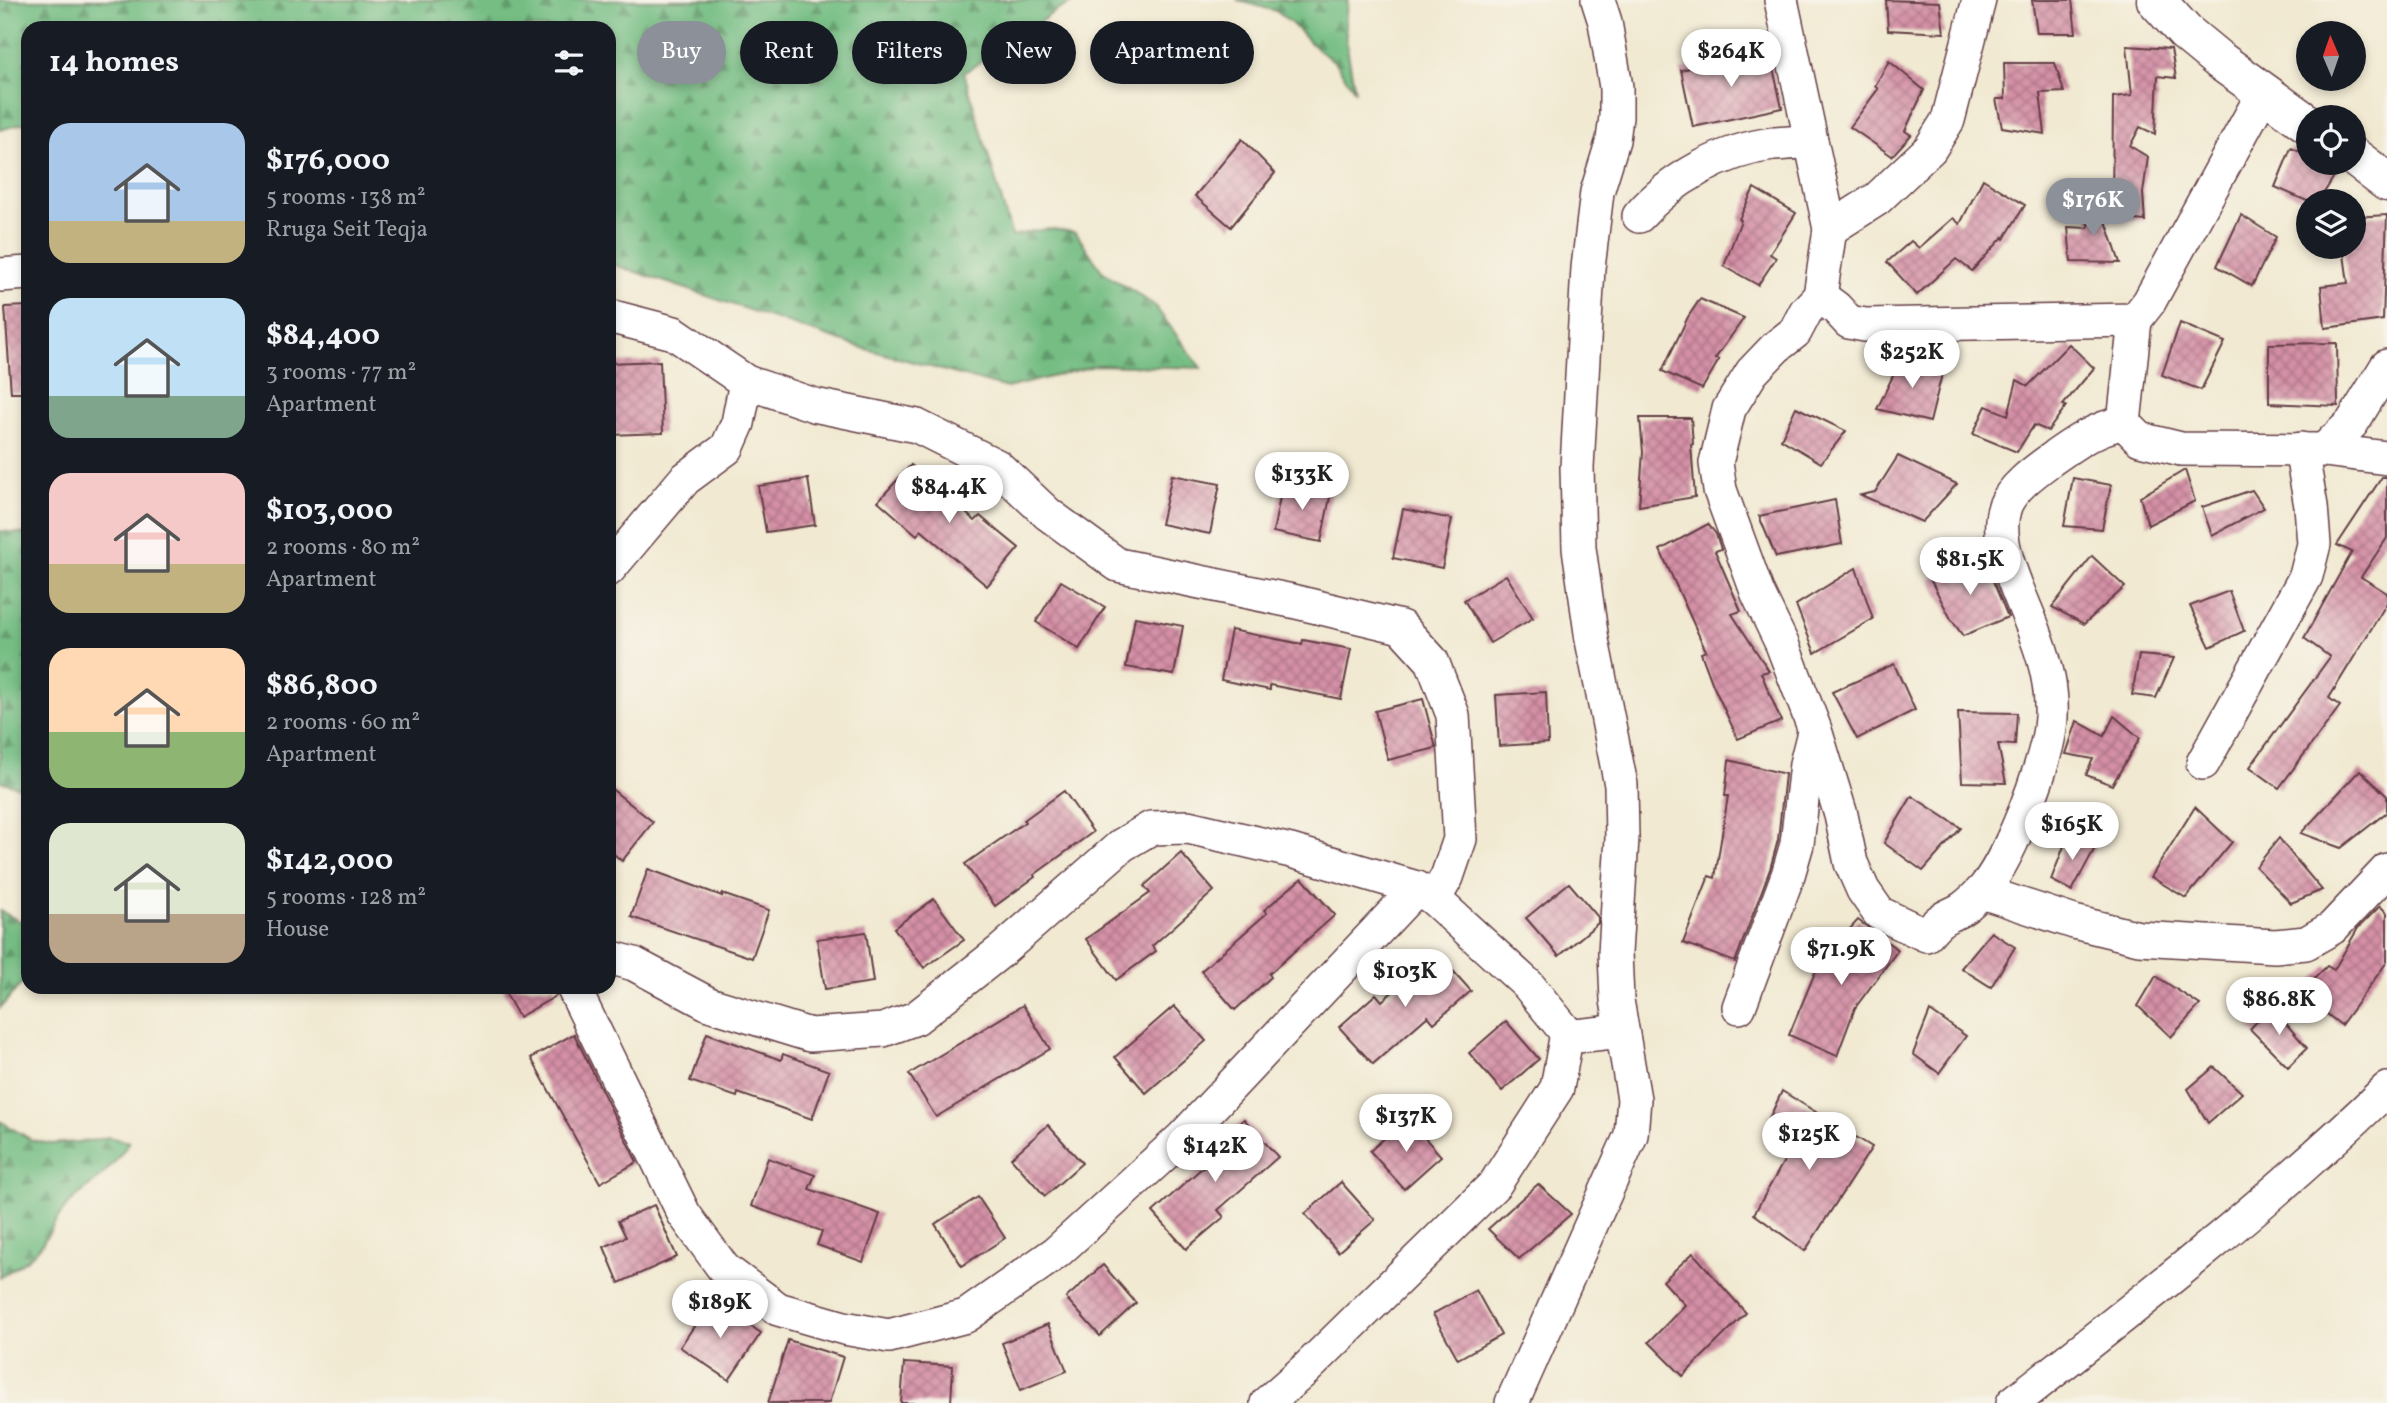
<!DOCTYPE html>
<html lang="en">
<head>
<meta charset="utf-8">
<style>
	body { margin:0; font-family:Vollkorn,serif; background:#20242c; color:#f1f3f6; height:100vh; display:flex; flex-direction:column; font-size:26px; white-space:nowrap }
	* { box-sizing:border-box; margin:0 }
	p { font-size:23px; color:#9ea1a6 }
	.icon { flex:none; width:38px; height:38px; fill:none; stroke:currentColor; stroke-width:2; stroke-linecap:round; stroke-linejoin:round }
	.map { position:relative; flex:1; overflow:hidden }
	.panel { position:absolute; left:21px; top:21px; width:595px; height:973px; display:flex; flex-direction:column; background:#171b24; border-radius:21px; box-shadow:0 4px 10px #0003 }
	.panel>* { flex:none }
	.top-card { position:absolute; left:637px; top:21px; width:665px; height:63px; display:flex; gap:14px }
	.needle { width:46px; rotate:358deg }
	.fabs { position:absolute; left:2296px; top:21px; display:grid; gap:14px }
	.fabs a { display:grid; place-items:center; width:70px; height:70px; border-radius:50%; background:#171b24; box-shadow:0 4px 10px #0003; font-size:35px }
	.price { position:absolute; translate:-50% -60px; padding:0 16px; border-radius:24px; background:#fff; color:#222; font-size:23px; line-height:46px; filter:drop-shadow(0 2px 4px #0008) }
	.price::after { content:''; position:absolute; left:50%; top:42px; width:21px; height:16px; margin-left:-10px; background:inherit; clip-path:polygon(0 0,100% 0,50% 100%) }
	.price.active { background:#8c9099; color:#fff }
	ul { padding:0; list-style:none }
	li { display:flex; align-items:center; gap:21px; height:175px; padding:0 28px }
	li span { display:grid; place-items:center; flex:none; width:196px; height:140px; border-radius:21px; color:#555 }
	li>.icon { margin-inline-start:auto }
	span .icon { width:84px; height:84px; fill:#fffc; stroke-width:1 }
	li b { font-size:30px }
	h2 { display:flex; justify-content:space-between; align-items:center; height:84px; padding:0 28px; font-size:30px }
	.tag { padding:0 24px; border-radius:32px; background:#171b24; box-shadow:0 4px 10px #0003; font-size:24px; line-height:63px }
	.tag.active { background:#8c9099; color:#fff }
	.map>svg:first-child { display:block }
</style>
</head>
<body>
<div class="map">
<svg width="2387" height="1403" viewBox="0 0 2387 1403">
	<defs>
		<pattern id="forest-firs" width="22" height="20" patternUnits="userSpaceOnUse" patternTransform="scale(1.75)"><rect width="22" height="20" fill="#74bd83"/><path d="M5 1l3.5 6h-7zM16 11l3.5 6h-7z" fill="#61996b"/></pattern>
		<pattern id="building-cross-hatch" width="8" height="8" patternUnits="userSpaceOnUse" patternTransform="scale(1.75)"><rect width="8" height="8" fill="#d490a6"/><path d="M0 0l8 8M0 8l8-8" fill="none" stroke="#ae7587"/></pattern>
	</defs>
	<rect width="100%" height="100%" fill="#f7f3e8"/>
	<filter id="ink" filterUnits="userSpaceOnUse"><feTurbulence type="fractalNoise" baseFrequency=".0143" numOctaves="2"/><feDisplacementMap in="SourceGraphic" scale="14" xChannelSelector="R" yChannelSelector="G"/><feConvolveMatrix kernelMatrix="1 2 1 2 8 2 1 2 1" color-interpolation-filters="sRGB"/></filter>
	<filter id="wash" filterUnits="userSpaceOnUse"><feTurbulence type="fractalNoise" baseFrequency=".00686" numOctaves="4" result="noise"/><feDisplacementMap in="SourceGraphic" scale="28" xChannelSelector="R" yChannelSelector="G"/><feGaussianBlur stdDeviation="1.57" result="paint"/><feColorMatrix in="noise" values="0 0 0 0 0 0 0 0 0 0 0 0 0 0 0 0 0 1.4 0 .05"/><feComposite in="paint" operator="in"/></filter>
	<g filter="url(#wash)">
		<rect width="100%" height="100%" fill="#f1e9d1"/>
		<g fill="url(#forest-firs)" stroke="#5f6e57" stroke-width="2">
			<path d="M0,0H1081C1049,9 1029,33 1001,49C989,57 976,64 964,73L1012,236C1039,230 1047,226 1076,233L1102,271L1154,305L1201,368L1098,365L1007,388L859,347L609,263V28H28V122L0,130Z"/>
			<path d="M1237,0H1348C1341,30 1350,62 1355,91L1334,61L1318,50L1291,23L1276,11Z"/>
			<polygon points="0,531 28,534 28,790 0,781"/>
			<polygon points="0,911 28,925 28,976 0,1008"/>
			<path d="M0,1121L32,1140L51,1144L90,1141L108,1137L129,1142C111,1171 93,1182 69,1204C53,1219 48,1242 31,1256C22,1264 10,1270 0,1278Z"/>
		</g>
		<g id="blocks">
			<g fill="url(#building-cross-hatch)">
				<polygon points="1886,0 1940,2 1944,33 1888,30"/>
				<polygon points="2032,0 2072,0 2076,33 2037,33"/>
				<polygon points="2127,46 2171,49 2176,78 2158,76 2155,134 2140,127 2130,146 2148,157 2143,193 2145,221 2112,218 2113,97 2132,95"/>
				<polygon points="1769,50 1782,108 1693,127 1681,70"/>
				<polygon points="1889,61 1924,90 1905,131 1911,135 1892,156 1850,127 1878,89 1875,86"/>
				<polygon points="2004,63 2055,63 2064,92 2040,93 2045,134 2002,127 1996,99 2005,99"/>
				<polygon points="1242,139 1275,173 1231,227 1195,196"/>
				<polygon points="2291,148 2308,155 2308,163 2325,163 2338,170 2319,201 2307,201 2275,187"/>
				<polygon points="1983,179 2025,205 2004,239 2003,237 1972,271 1956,259 1917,295 1887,262 1911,241 1919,248 1953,218 1960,224"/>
				<polygon points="2093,182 2120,263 2071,262 2068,227 2088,228"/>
				<polygon points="1754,188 1796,213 1770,254 1776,258 1758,285 1724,266 1741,220 1739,219"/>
				<polygon points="2241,215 2276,237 2252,286 2217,266"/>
				<polygon points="2387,215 2383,320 2325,328 2321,286 2348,283 2343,247 2354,247 2354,217"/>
				<polygon points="1700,299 1744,318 1715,359 1719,360 1702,389 1662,371 1688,317"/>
				<polygon points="28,306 28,393 11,393 5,307"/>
				<polygon points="2180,323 2225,342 2201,390 2162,375"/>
				<polygon points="2337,343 2338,406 2269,403 2269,344"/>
				<polygon points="2069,344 2094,368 2063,405 2066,406 2048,431 2034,425 2017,452 1973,434 1986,406 2008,415 2017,380 2028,386"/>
				<polygon points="1902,357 1943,370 1930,422 1877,409"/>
				<polygon points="660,361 663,433 609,435 609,363"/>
				<polygon points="1796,407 1846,431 1821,463 1781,439"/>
				<polygon points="1640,418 1691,418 1693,444 1691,445 1695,497 1639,506 1643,452"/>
				<polygon points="1898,456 1957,484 1922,522 1861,495 1875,492"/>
				<polygon points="911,465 975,521 980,516 1019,548 987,586 921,530 917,535 878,501"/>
				<polygon points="2185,470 2195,501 2148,525 2140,497"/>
				<polygon points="1172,475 1220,484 1210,534 1161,524"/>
				<polygon points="2382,477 2387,477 2387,538 2361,577 2387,593 2387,603 2329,698 2340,706 2279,788 2250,767 2330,657 2304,638 2352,552 2337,545"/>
				<polygon points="2073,478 2111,485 2102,529 2064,526"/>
				<polygon points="808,479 815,525 766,532 758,486"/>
				<polygon points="1283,482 1331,492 1321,542 1273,532"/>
				<polygon points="2252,490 2264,508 2212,535 2202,507"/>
				<polygon points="1835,500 1842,544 1776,557 1759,516"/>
				<polygon points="1403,509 1452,519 1442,568 1393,558"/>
				<polygon points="1708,524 1716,534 1721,549 1715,551 1741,611 1732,614 1769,671 1761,673 1781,721 1738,739 1713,685 1701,653 1706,651 1660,550"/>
				<polygon points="2092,556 2125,587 2084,624 2052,607"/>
				<polygon points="1978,558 1993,581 2008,617 1963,636 1951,619 1930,579"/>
				<polygon points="1856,568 1873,619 1815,653 1796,605"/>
				<polygon points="1506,575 1533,618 1490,643 1464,600"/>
				<polygon points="1061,581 1105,607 1079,649 1036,622"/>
				<polygon points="2229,591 2244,631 2210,647 2190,606"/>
				<polygon points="1135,617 1183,626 1174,675 1126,667"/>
				<polygon points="1231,630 1302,644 1303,640 1351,649 1341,699 1270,685 1270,690 1221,680"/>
				<polygon points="2139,655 2174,658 2156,698 2132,695"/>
				<polygon points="1894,664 1915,710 1857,739 1832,692"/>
				<polygon points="1546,692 1548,743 1499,746 1496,695"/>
				<polygon points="1423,699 1436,748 1388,760 1375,711"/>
				<polygon points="1958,712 2017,713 2015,745 1998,744 2006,783 1962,782"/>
				<polygon points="2114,716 2140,738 2112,785 2086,775 2093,759 2066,754 2077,721 2104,736"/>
				<polygon points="1729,760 1785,774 1778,840 1770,869 1735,962 1683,943 1709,876 1715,878 1728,796 1725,796"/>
				<polygon points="2360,770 2387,796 2387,812 2341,848 2301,833"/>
				<polygon points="609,787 653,822 622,861 609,850"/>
				<polygon points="1064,791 1093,832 1034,875 1035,877 995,906 965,864 1025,822 1024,820"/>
				<polygon points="1912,796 1961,828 1923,871 1884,843"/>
				<polygon points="2195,807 2232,842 2186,898 2151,877"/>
				<polygon points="2069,833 2095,848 2072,891 2051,880"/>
				<polygon points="2279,838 2294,857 2322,890 2291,903 2256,867"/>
				<polygon points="1181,853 1214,891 1152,946 1156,951 1116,980 1086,939 1150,893 1144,886"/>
				<polygon points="648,869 722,896 722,894 769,910 752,958 631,917"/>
				<polygon points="1302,878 1335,915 1269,974 1271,977 1235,1010 1201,971 1267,913 1264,910"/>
				<polygon points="1569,883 1598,917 1598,923 1559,956 1526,918"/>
				<polygon points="934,899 964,940 924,968 894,928"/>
				<polygon points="2380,906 2387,913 2387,962 2341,1025 2300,993 2327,966 2334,970 2358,928"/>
				<polygon points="1858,920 1898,950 1855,1008 1837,1056 1789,1035 1819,963"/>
				<polygon points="866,932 873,982 825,989 817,939"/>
				<polygon points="1991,932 2015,947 1991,987 1961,968"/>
				<polygon points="1437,953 1471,991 1434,1023 1428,1016 1373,1064 1339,1027 1376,994 1382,1001"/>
				<polygon points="2156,976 2200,1005 2171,1037 2138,1006"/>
				<polygon points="502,987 554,987 556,996 519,1017"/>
				<polygon points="1023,1005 1050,1049 936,1117 909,1074"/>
				<polygon points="1174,1006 1206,1041 1146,1093 1115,1057"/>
				<polygon points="2271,1006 2307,1048 2288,1067 2250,1029"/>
				<polygon points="1930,1011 1966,1036 1939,1073 1913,1054"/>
				<polygon points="1506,1021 1539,1059 1502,1091 1469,1053"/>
				<polygon points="707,1033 781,1060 783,1054 829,1071 812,1119 738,1093 737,1097 690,1081"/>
				<polygon points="574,1034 637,1162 600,1183 531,1058"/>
				<polygon points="2214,1067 2242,1093 2208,1123 2188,1089"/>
				<polygon points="1782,1091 1872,1147 1805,1251 1754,1214 1797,1138 1769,1119"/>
				<polygon points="1407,1118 1441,1156 1404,1189 1370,1151"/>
				<polygon points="1244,1119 1278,1157 1218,1210 1224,1217 1186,1249 1153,1212 1213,1158 1207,1152"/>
				<polygon points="1048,1125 1082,1163 1045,1196 1011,1158"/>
				<polygon points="768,1158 815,1175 809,1189 880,1214 863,1262 817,1245 822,1231 751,1206"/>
				<polygon points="1341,1182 1375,1220 1338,1252 1305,1214"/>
				<polygon points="1538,1184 1571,1214 1519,1259 1488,1229"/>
				<polygon points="978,1197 1005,1238 962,1266 935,1224"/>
				<polygon points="654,1205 677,1257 619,1283 604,1247 626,1237 618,1221"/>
				<polygon points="1693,1253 1746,1313 1683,1376 1649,1342 1685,1305 1663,1281"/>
				<polygon points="1103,1265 1136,1303 1100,1336 1066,1298"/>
				<polygon points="1476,1290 1501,1335 1458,1359 1433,1314"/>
				<polygon points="712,1300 761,1333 729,1380 680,1347"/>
				<polygon points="1048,1324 1067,1371 1021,1390 1002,1343"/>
				<polygon points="788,1340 843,1357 829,1403 768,1403"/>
				<polygon points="904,1363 953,1366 951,1403 901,1403"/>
			</g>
		</g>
	</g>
	<g filter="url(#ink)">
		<use href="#blocks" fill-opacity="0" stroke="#633d44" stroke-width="2"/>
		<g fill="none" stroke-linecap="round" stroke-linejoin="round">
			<defs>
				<g id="minor">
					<path d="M1781,0L1830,229L1820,296L1806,311L1795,332L1776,347L1752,372L1729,409L1716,463L1720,490L1758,594L1782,644L1815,730L1841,815L1851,863L1863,890L1879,913L1926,935C1931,930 1935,924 1941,920C1946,916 1953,914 1960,910C1967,906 1974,899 1980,893C2007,867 2045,766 2050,728C2054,699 2047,666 2037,639C2025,601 1991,546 2005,506C2012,488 2034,472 2049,461C2073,444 2096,427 2124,423L2135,320"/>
					<path d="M1639,216C1671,179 1723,150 1773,144C1785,143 1798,143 1811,141"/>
					<polyline points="1830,229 1877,199 1930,149 1948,120 1979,0"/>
					<polyline points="0,275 28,273"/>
					<polyline points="1820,296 1836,308 1849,322 1865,325 2135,320 2149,302 2264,92"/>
					<polyline points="609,316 674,333 746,382 814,405 917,426 997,466 1048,514 1118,565 1292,601 1401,627 1432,661 1453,715 1460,839 1447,877 1434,899"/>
					<polyline points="2124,423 2140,439 2181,449 2324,450 2352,423 2387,366"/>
					<polyline points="2324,450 2387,458"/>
					<polyline points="609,569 685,479 727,448 738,423 746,382"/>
					<polyline points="2203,763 2306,576 2314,544 2311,506 2301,449"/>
					<polyline points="1982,892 2074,922 2139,938 2275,946 2306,943 2332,928 2387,870"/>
					<polyline points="609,957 634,964 709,1004 810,1035 883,1030 916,1018 1001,951 1122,845 1151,828 1188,827 1291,851 1417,888 1434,899 1528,985 1567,1033 1576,1036 1622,1031"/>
					<polyline points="573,987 684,1214 724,1269 778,1309 844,1328 889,1336 966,1316 1057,1252 1182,1138 1417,888"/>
					<polyline points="1739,1007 1788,875 1797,844 1806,764 1814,732"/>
					<polyline points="1267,1403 1307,1368 1495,1184 1557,1088 1567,1033"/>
					<polyline points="1512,1403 1631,1135 1634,1099 1617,1000 1615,953 1622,838 1621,785 1592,640 1579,548 1577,467 1588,268 1597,192 1613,140 1616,117 1616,87 1605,22 1598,0"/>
					<path d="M2013,1403C2141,1303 2270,1202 2387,1089"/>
				</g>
				<g id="major">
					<polyline points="2156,0 2185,32 2219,60 2308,124"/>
					<polyline points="2354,157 2387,182"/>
				</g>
			</defs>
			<use href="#minor" stroke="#633d44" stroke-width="36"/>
			<use href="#major" stroke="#633d44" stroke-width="41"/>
			<use href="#minor" stroke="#fff" stroke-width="33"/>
			<use href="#major" stroke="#fff" stroke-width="38"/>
		</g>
	</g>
</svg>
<div class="fabs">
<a><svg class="needle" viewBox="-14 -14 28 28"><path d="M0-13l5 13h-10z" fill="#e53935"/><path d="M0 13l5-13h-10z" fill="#9ea1a6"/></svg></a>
<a><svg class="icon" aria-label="locate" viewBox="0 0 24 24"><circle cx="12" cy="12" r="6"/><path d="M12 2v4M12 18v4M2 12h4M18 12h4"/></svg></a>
<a><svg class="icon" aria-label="layers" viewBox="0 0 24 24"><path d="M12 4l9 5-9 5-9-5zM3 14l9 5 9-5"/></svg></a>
</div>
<b class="price" style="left:1731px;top:89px">$264K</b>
<b class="price active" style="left:2093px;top:238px">$176K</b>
<b class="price" style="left:1912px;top:390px">$252K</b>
<b class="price" style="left:1302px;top:512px">$133K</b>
<b class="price" style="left:949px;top:525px">$84.4K</b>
<b class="price" style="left:1970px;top:597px">$81.5K</b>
<b class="price" style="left:2072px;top:862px">$165K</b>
<b class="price" style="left:1841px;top:987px">$71.9K</b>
<b class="price" style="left:1405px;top:1009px">$103K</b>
<b class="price" style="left:2279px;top:1037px">$86.8K</b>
<b class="price" style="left:1406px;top:1154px">$137K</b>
<b class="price" style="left:1809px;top:1172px">$125K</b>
<b class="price" style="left:1215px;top:1184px">$142K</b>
<b class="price" style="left:720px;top:1340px">$189K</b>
<div class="top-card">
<a class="tag active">Buy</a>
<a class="tag">Rent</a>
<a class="tag">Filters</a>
<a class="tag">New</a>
<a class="tag">Apartment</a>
</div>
<section class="panel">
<h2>14 homes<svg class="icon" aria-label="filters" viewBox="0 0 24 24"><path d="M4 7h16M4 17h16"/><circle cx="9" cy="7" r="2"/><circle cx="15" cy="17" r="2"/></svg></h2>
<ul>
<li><span style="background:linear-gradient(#a9c7e8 70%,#c2b280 0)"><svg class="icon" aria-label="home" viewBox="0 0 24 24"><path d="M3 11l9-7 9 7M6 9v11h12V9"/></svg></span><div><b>$176,000</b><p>5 rooms · 138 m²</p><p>Rruga Seit Teqja</p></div></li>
<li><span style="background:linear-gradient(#bfe0f5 70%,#7fa58c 0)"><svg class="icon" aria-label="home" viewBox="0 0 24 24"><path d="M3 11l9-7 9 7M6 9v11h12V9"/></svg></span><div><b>$84,400</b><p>3 rooms · 77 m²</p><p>Apartment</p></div></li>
<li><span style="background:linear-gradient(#f6c9c9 65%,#c2b280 0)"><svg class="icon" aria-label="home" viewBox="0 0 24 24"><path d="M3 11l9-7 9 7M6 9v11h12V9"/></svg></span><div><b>$103,000</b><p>2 rooms · 80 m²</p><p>Apartment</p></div></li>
<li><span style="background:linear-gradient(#ffd9b3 60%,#8fb573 0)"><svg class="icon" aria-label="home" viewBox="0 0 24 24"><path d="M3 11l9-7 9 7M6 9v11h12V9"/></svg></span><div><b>$86,800</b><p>2 rooms · 60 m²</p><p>Apartment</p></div></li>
<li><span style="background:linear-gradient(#dfe7d0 65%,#b9a48a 0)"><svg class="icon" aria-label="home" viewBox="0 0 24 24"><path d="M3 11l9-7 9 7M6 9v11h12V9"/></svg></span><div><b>$142,000</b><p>5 rooms · 128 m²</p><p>House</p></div></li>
</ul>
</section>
</div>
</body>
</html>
